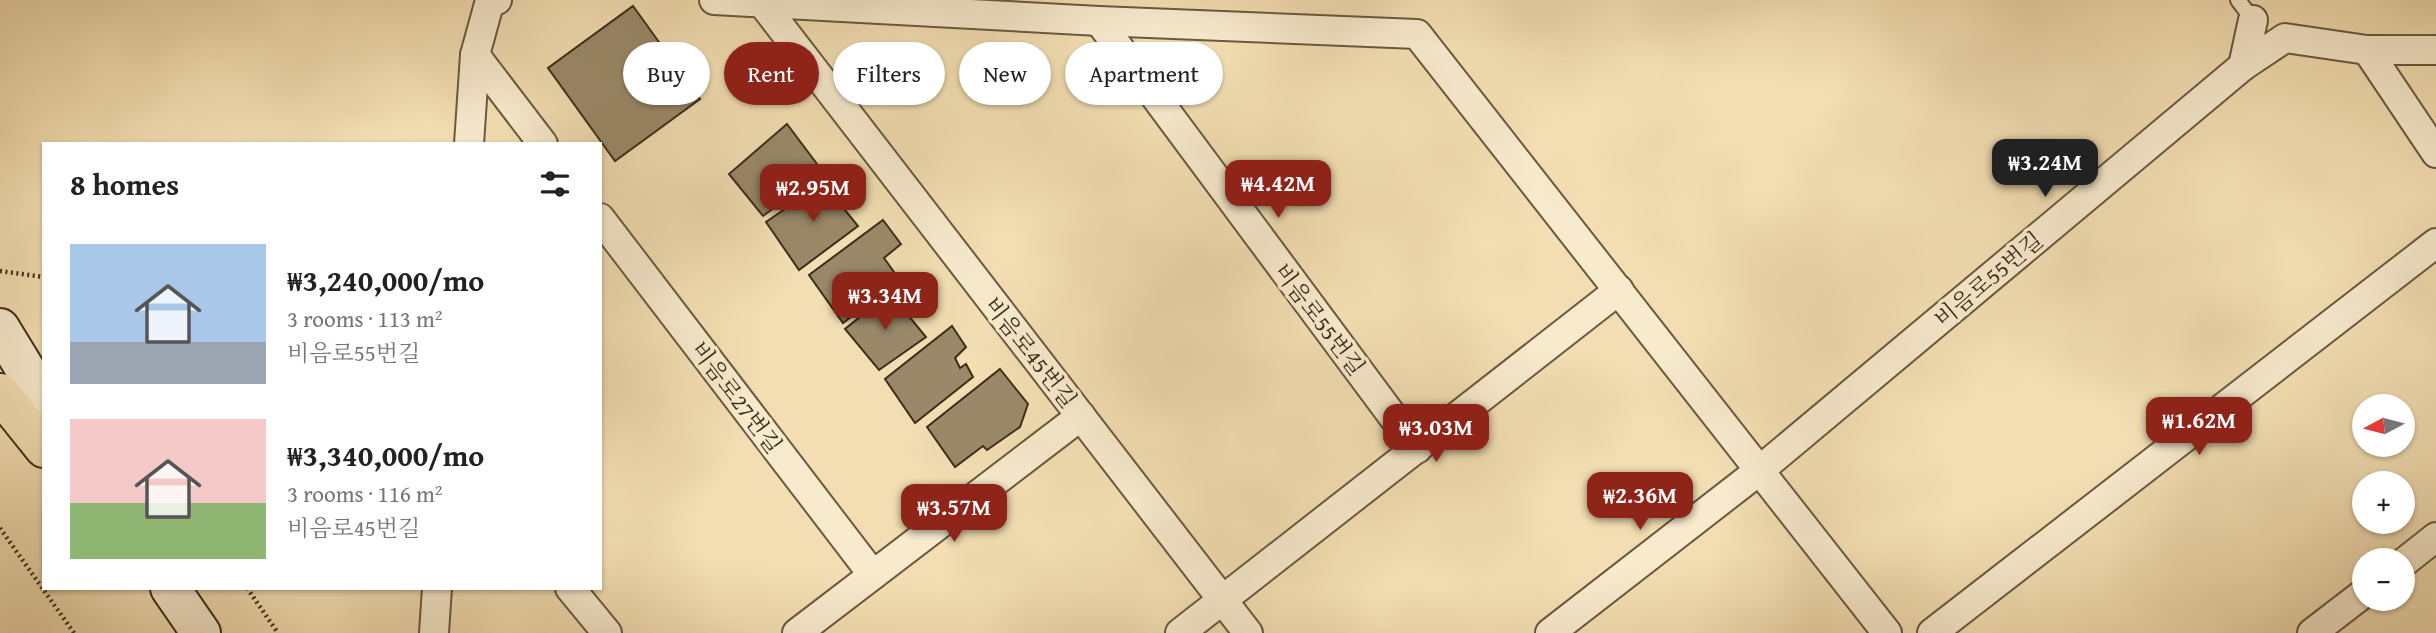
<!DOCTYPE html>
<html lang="en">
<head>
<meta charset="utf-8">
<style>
	body { margin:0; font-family:"Gentium Book Plus","Noto Serif KR",serif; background:#f2f2f2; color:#222; height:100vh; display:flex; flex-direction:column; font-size:26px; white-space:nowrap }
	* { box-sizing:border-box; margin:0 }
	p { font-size:23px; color:#767676 }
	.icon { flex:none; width:38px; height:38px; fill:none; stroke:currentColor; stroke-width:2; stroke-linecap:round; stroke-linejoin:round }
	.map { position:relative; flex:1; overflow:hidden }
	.side { position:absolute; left:42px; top:142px; width:560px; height:448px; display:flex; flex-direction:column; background:#fff; border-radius:0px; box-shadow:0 2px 5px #0004 }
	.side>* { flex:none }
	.banner { position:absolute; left:623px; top:42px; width:665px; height:63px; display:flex; gap:14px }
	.needle { width:46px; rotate:263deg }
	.tools { position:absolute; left:2352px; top:394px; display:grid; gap:14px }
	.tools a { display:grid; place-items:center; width:63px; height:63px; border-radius:50%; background:#fff; box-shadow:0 2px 5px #0004; font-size:35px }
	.price { position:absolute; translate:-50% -60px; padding:0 16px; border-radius:14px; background:#8f2418; color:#fff; font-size:23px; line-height:46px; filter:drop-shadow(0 2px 4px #0008) }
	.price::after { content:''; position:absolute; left:50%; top:42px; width:21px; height:16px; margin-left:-10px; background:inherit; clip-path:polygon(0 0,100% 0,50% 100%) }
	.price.selected { background:#222; color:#fff }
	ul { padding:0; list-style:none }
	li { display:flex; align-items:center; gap:21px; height:175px; padding:0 28px }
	li span { display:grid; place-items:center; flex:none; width:196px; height:140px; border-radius:0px; color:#555 }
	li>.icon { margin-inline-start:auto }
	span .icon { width:84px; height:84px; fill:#fffc; stroke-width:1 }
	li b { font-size:30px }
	h2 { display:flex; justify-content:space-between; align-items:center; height:84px; padding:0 28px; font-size:30px }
	.tag { padding:0 24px; border-radius:32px; background:#fff; box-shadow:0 2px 5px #0004; font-size:24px; line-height:63px }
	.tag.selected { background:#8f2418; color:#fff }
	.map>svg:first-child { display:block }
</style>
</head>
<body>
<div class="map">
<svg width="2436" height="633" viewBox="0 0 2436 633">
	<rect width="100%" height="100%" fill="#f2deb2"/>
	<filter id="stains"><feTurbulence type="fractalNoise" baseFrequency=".00286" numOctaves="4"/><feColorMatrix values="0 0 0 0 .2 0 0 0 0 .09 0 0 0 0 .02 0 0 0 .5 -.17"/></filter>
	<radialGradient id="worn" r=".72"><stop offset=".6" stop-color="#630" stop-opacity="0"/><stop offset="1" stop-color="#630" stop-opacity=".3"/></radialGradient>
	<g fill="#9a8969" stroke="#3b2d19" stroke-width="2">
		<polygon points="633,6 700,99 615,161 548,68"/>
		<polygon points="787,124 823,172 763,216 729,174"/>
		<polygon points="830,178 847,199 840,204 858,226 799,270 766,222"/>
		<polygon points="883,220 901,244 884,258 899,279 843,323 809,275"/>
		<polygon points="890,293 926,337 879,370 845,329"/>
		<polygon points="952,326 966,347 955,358 960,368 966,364 973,377 915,423 885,379"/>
		<polygon points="1000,369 1028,404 1020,427 987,450 983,446 955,467 927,427"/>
	</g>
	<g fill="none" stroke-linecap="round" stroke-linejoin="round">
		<defs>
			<polyline id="service" points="2238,0 2253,20"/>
			<g id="minor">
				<polyline points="714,0 1099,21 1417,34 1887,633"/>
				<polyline points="763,4 1248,633"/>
				<polyline points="1099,21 1417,449"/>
				<polyline points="2367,50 2436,153"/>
				<polyline points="475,55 543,144"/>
				<polyline points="2243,66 2253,20"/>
				<polyline points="469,144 475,55 489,4 497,0"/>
				<polyline points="600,218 873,575"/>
				<polyline points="2403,563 2436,537"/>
				<polyline points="570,588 607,633"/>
				<polyline points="434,633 437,588"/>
				<polyline points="797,633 1081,416"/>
				<polyline points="1180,633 1619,290"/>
				<polyline points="1550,633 1760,470 2243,66 2285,38 2367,50 2436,50"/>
				<polyline points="1932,633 2436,243"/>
				<polyline points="2312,633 2364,593"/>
			</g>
			<g id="secondary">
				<polyline points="0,328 44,400"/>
				<polyline points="170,588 201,633"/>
			</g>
			<polyline id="trunk" points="0,393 44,448"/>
		</defs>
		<use href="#service" stroke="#69593f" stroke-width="18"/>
		<use href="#minor" stroke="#69593f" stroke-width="32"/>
		<use href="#secondary" stroke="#3b2d19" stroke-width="42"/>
		<use href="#trunk" stroke="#3b2d19" stroke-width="42"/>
		<g stroke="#3b2d19" stroke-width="4.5" stroke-dasharray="2 3.5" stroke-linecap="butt">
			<polyline points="0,271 44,277"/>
			<polyline points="0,528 74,633"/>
			<polyline points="247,588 278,633"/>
		</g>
		<use href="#service" stroke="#f7eacd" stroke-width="14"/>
		<use href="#minor" stroke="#f7eacd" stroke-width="28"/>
		<use href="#secondary" stroke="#f7eacd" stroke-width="38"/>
		<use href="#trunk" stroke="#f2deb2" stroke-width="38"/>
	</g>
	<g text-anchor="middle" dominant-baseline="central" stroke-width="7" stroke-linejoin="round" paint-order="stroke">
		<g font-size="23" fill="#3b2d19" stroke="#f7eacd">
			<text transform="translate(1988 279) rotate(-40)">비음로55번길</text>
			<text transform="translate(1320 319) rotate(53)">비음로55번길</text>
			<text transform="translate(1031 352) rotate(52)">비음로45번길</text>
			<text transform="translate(737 397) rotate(53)">비음로27번길</text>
		</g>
	</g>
	<rect width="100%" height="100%" filter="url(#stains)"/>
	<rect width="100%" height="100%" fill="url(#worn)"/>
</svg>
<div class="tools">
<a><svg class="needle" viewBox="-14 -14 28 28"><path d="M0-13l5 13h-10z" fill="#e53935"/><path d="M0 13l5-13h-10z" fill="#767676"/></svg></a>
<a>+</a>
<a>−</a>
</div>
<b class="price selected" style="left:2045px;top:199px">₩3.24M</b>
<b class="price" style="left:1278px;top:220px">₩4.42M</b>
<b class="price" style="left:813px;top:224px">₩2.95M</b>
<b class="price" style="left:885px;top:332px">₩3.34M</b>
<b class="price" style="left:2199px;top:457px">₩1.62M</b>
<b class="price" style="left:1436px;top:464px">₩3.03M</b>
<b class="price" style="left:1640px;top:532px">₩2.36M</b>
<b class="price" style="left:954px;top:544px">₩3.57M</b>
<div class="banner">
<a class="tag">Buy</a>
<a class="tag selected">Rent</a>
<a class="tag">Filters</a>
<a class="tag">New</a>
<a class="tag">Apartment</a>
</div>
<section class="side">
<h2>8 homes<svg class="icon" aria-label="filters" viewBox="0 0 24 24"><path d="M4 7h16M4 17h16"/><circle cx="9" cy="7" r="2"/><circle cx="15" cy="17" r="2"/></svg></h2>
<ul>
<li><span style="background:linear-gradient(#a9c7e8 70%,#9aa5b1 0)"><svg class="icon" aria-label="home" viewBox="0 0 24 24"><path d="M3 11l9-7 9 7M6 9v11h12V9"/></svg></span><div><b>₩3,240,000/mo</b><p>3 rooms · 113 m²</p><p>비음로55번길</p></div></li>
<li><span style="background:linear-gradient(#f6c9c9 60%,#8fb573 0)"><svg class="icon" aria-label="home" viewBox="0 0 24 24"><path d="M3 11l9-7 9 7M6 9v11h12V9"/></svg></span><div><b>₩3,340,000/mo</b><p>3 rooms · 116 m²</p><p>비음로45번길</p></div></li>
</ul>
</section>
</div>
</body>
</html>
